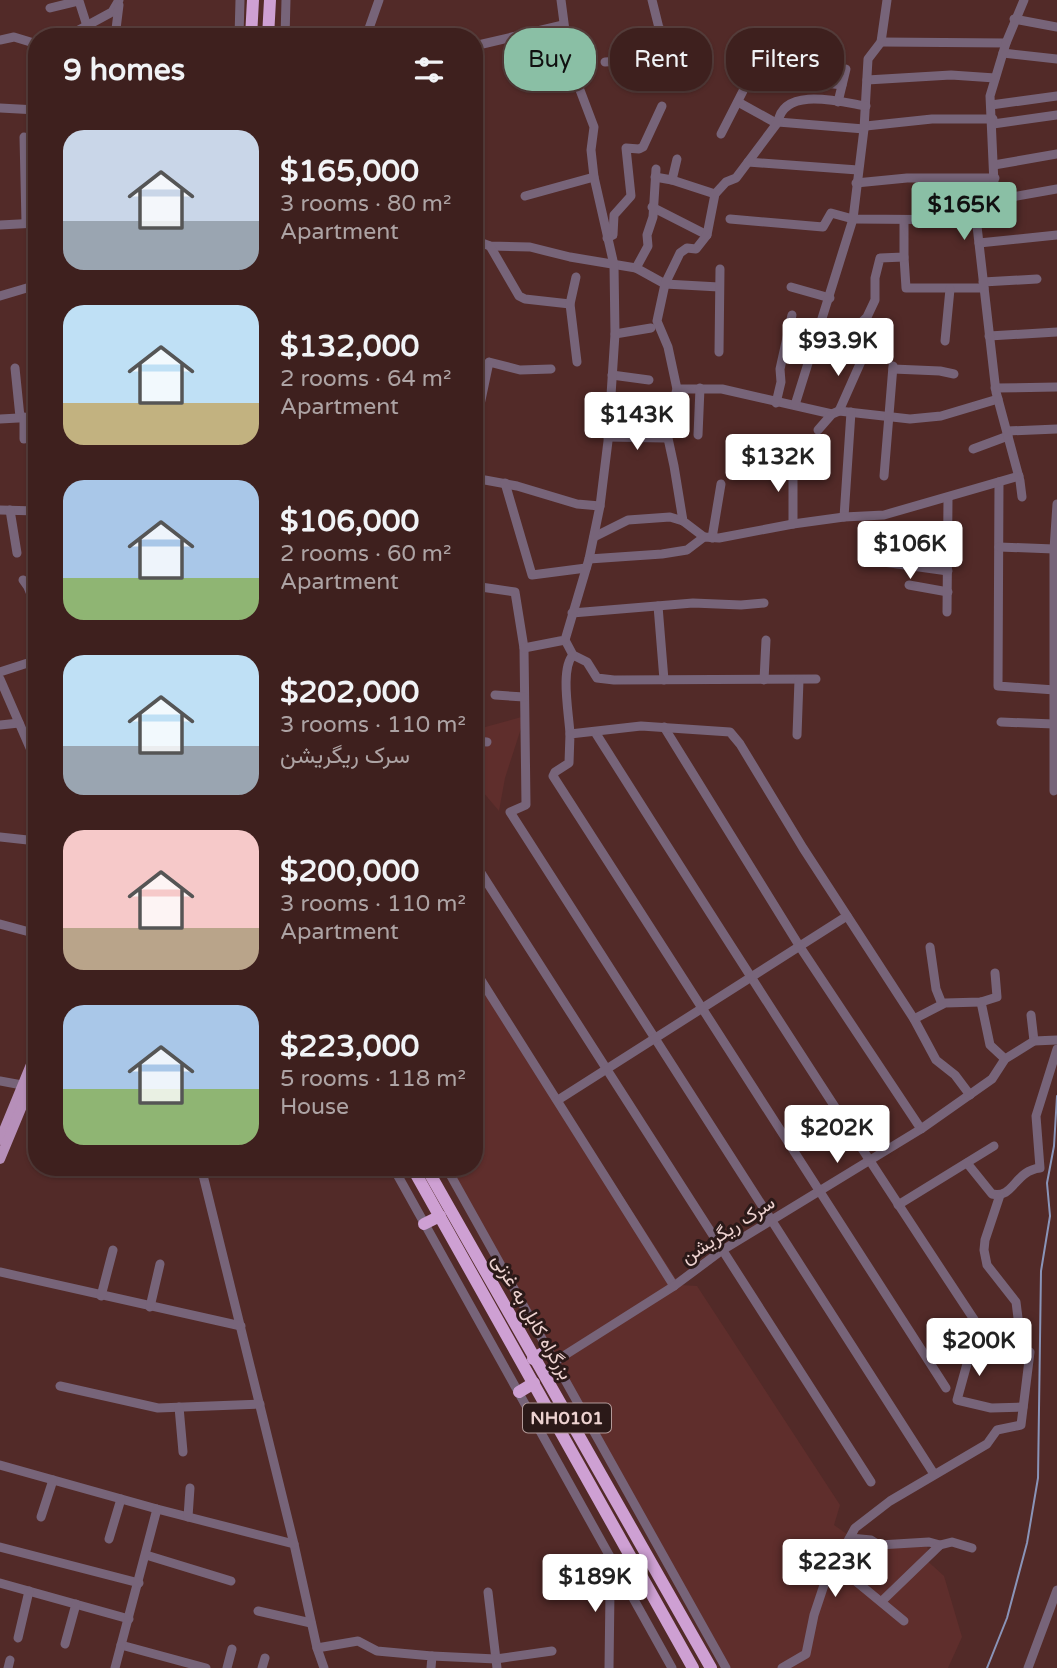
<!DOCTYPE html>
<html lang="en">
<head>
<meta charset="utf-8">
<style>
	body { margin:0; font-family:"Varela Round",Vazirmatn,sans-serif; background:#492d2b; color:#f1f3f6; height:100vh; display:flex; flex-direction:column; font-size:26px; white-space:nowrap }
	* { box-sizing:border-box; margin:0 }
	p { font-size:23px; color:#ada3a4 }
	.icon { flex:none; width:38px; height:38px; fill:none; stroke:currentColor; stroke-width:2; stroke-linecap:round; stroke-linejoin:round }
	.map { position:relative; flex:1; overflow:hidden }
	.sheet { position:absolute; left:28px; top:28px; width:455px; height:1148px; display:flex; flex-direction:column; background:#3e201e; border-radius:28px; box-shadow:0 2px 5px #0004,0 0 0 2px #573e3c }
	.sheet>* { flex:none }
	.hud { position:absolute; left:504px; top:28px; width:448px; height:63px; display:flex; gap:14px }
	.price { position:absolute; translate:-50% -60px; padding:0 16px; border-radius:7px; background:#fff; color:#222; font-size:23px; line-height:46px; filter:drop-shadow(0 2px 4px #0008) }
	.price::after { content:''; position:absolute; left:50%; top:42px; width:21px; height:16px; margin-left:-10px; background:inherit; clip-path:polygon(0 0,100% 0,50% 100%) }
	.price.current { background:#8abfa5; color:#111 }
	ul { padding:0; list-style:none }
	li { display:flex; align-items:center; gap:21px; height:175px; padding:0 35px }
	li span { display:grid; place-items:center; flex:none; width:196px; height:140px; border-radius:21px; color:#555 }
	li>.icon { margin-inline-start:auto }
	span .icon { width:84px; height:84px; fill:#fffc; stroke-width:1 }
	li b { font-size:30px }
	h2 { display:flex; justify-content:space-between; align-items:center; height:84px; padding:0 35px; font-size:30px }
	.pill { padding:0 24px; border-radius:28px; background:#3e201e; box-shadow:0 2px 5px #0004,0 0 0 2px #573e3c; font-size:24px; line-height:63px }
	.pill.current { background:#8abfa5; color:#111 }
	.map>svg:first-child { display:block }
</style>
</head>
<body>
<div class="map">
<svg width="1057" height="1668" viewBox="0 0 1057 1668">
	<rect width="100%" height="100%" fill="#522a28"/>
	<g fill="#5f2e2c">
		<polygon points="474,591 483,593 475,685 478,729 525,716 505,778 499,811 483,792 474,794"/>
		<polygon points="474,967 680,1285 697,1286 840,1505 834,1525 851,1537 877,1542 925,1539 928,1550 923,1557 944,1576 962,1637 948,1668 727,1668 450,1167 474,1167"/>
	</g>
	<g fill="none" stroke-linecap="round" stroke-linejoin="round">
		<polyline stroke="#8a94b8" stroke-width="2" points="987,1668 1007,1618 1027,1543 1038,1478 1041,1271 1050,1216 1047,1183 1054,1146 1057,1096"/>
		<g stroke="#776479" stroke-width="9">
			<polyline points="652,0 659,28 678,43"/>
			<polyline points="50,8 79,1 87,26"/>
			<polyline points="1014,19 1057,27"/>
			<polyline points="66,37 112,12 119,0"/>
			<polyline points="115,37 119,5"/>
			<polyline points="239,37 240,0"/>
			<polyline points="285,37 286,0"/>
			<polyline points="366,37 379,0"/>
			<polyline points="0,40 14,37 37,44"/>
			<polyline points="881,42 1006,43"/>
			<polyline points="474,46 563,25"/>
			<polyline points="1003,53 1057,59"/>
			<polyline points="605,62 664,58 668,48 668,35"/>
			<polyline points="867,80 951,75 995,78"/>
			<polyline points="818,82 842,85"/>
			<polyline points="738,102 776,123"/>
			<polyline points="838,102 846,69"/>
			<polyline points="991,105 1057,96"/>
			<polyline points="0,108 37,110"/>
			<polyline points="778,122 864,129 866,126 932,119 993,119"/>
			<polyline points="993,124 1057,115"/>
			<polyline points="721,134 743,91"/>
			<polyline points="24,137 26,223"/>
			<polyline points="748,162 858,170"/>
			<polyline points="994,165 1057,154"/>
			<polyline points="655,177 672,180 715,194"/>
			<polyline points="672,180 677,159"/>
			<polyline points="856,183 907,178 995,178"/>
			<polyline points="525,196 594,177"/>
			<polyline points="995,200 1057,189"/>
			<polyline points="652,207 707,235"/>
			<polyline points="730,219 823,227 831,213 853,219 984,220"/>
			<polyline points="0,225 37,223"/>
			<polyline points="607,238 613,235 614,215 631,196 626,148 639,149 643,147 662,106"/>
			<polyline points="474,240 490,246 530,247 570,257 636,268 665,284 719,287"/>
			<polyline points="979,243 1057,235"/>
			<polyline points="490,246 519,296 525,299 570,304"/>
			<polyline points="904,257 906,288 984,288"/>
			<polyline points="636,268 648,246 647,235 653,217 656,169"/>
			<polyline points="576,277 570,304 577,362"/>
			<polyline points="983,282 1037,279"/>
			<polyline points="791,287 830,298"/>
			<polyline points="0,296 37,285"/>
			<polyline points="615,334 651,328"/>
			<polyline points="989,336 1057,332"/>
			<polyline points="945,341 950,289"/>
			<polyline points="719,352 720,269"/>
			<polyline points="15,368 20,417"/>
			<polyline points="893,369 940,371 954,374"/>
			<polyline points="612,375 649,380"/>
			<polyline points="995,388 1057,387"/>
			<polyline points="677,389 722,389 832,414"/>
			<polyline points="776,403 781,382 780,369 792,315"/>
			<polyline points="795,405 853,219 864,129 868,59 881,42 887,0"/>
			<polyline points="839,411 863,357 847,351 853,331 867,317 875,300 875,278 880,258 904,257 904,220"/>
			<polyline points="0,419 37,417"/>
			<polyline points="818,430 832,414 839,411 910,419 941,416 998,399"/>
			<polyline points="1007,431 1057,429"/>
			<polyline points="474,433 489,362 520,370 551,369"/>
			<polyline points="698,435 700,388"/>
			<polyline points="608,437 666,438"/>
			<polyline points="24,439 24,417"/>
			<polyline points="973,449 1008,436"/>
			<polyline points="793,463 793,524"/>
			<polyline points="884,476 893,366"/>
			<polyline points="474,478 517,486 577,504 600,506"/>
			<polyline points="999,482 998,686 1055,690"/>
			<polyline points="505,483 532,575 586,568"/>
			<polyline points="1022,497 1020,481 996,392 977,226 995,206 990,96 1006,43 1024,0"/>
			<polyline points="0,510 37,511"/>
			<polyline points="10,510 17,553"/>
			<polyline points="844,517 851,412"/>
			<polyline points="594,537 628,520 670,517 683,521"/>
			<path d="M704,537L683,521L674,466L666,429L677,389L668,347L657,321L665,284L680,253L687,248L696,249L707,235L715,194L726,182L736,178L778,122C784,86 841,102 866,106"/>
			<polyline points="712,538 721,484"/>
			<polyline points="999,547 1054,549"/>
			<polyline points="589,559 662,554 687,550 704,537 719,538 793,524 844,517 884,515 1019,476"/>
			<polyline points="876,561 948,571"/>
			<polyline points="23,580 28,587 37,609"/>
			<polyline points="909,585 948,592"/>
			<polyline points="474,586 515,592 524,648 526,805 510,812 934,1474"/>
			<polyline points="658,606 664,680"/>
			<polyline points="947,612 948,499"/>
			<polyline points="572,613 693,603 741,605 764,603"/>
			<polyline points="565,640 573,655 587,662 597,678 614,680 816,679"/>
			<polyline points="524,648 565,640 589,559 600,506 608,441 615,334 614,265 594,177 591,150 594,127 569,61 561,0"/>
			<polyline points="0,672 37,660"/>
			<polyline points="0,679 37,764"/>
			<polyline points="764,680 766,640"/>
			<polyline points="495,695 524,697"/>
			<polyline points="1001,722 1054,724"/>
			<polyline points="0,725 19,723"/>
			<polyline points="664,727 800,947 921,1129"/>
			<path d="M595,732C722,933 850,1132 981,1330"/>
			<path d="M570,734C569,714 560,669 573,655"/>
			<polyline points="797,735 799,680"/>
			<polyline points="474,741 487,742"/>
			<polyline points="1054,791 1054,549 1057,504"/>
			<polyline points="0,837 37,841"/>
			<polyline points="474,862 871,1482"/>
			<polyline points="0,924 37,934"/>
			<polyline points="930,947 936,989 942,1004"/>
			<polyline points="474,969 674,1286"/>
			<polyline points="981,1002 990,1045 1005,1059"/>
			<polyline points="1031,1015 1034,1041"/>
			<polyline points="914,1019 945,1003 981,1002 997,997 995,973"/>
			<polyline points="0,1081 22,1085"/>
			<polyline points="558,1100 847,916"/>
			<path d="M967,1163L992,1194C1014,1199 1014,1171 1040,1168L1036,1116L1057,1049"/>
			<polyline points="201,1167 294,1544 317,1648 324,1668"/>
			<polyline points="393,1167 672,1668"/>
			<polyline points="446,1167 726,1668"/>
			<polyline points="1000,1195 985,1240 984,1250 987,1265 1016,1302 1021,1342"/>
			<polyline points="898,1205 994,1146"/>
			<polyline points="0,1272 241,1326"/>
			<polyline points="101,1296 113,1250"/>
			<polyline points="150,1307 160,1264"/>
			<polyline points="970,1353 957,1400 991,1408 1023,1407"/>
			<polyline points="554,1362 674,1286 721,1251 921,1129 992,1079 1005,1059 1034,1041 1057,1040"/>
			<polyline points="60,1386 158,1408 260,1404"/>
			<polyline points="946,1388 553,776 555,772 569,763 570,734 641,726 730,732 740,744 803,848 914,1019 936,1060 955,1075 970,1095"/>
			<polyline points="179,1407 183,1452"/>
			<polyline points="0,1465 157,1509 294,1544"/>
			<polyline points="41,1517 53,1480"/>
			<polyline points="188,1517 190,1488"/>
			<polyline points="850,1538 871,1540 879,1545 929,1542 940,1545"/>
			<polyline points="109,1539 121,1499"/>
			<polyline points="0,1547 139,1583"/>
			<polyline points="146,1555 231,1581"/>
			<polyline points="835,1564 904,1621"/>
			<polyline points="0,1583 129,1619"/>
			<polyline points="488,1592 497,1668"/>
			<polyline points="882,1601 940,1545 952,1542 972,1548"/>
			<polyline points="258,1611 311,1623"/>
			<polyline points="18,1638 29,1591"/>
			<polyline points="65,1644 76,1604"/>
			<polyline points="121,1645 206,1668"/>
			<polyline points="317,1648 358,1641 377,1651 432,1656 431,1668"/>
			<polyline points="432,1656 496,1659 552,1651"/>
			<polyline points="8,1668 10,1660"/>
			<polyline points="115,1668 157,1509"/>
			<polyline points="227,1668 232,1649"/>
			<polyline points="262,1668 265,1658"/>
			<polyline points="609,1668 610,1591 617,1566"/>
			<polyline points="782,1668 806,1654 814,1615 824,1585 855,1528 890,1501 987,1444 997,1430 1021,1425 1030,1352"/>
			<polyline points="1028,1668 1057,1590"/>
		</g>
		<g stroke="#b68fb9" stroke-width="10">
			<polyline points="0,1140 37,1050"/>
			<polyline points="0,1159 37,1070"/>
		</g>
		<g stroke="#cea0d3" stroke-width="12">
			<polyline points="251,37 253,0"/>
			<polyline points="268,37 270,0"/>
			<polyline points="412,1167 693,1668"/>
			<polyline points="426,1167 711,1668"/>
			<polyline points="424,1224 440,1216"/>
			<polyline points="533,1359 548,1350"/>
			<polyline points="519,1392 534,1383"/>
		</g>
	</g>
	<g text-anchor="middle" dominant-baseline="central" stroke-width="6" stroke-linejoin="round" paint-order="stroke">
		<rect fill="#2b1918" stroke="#b39a99" stroke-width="2" x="523" y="1403.5" width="88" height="29" rx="5"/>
		<g font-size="18" font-weight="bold" fill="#edd2d0">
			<text x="567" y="1418">NH0101</text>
		</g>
		<g font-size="19" fill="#edd2d0" stroke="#2b1918">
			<text transform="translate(728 1230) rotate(-33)">سرک ریگریشن</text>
			<text transform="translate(532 1317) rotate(60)">بزرگراه کابل به غزنی</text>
		</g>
	</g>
</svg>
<b class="price current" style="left:964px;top:242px">$165K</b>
<b class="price" style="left:838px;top:378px">$93.9K</b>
<b class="price" style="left:637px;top:452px">$143K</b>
<b class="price" style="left:778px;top:494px">$132K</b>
<b class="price" style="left:910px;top:581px">$106K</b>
<b class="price" style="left:837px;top:1165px">$202K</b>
<b class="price" style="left:979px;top:1378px">$200K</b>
<b class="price" style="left:835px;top:1599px">$223K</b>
<b class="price" style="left:595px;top:1614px">$189K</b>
<div class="hud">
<a class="pill current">Buy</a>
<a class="pill">Rent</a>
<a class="pill">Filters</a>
</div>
<section class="sheet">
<h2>9 homes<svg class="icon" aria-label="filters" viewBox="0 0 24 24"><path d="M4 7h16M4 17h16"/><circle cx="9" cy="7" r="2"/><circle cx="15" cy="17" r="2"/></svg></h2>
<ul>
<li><span style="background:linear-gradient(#c9d6e8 65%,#9aa5b1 0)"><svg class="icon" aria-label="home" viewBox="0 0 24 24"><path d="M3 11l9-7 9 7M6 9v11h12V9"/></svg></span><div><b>$165,000</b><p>3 rooms · 80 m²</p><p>Apartment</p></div></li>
<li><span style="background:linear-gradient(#bfe0f5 70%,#c2b280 0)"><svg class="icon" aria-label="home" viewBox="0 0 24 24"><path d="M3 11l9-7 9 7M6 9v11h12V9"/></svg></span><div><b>$132,000</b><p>2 rooms · 64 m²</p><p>Apartment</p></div></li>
<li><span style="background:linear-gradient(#a9c7e8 70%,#8fb573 0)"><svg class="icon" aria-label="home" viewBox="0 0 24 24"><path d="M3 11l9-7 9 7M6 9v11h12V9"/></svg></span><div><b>$106,000</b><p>2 rooms · 60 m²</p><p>Apartment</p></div></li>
<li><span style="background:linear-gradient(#bfe0f5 65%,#9aa5b1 0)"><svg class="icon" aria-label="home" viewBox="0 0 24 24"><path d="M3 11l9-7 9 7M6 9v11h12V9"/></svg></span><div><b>$202,000</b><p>3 rooms · 110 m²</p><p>سرک ریگریشن</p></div></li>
<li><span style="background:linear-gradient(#f6c9c9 70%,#b9a48a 0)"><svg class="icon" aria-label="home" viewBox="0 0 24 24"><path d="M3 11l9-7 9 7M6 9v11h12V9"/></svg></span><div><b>$200,000</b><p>3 rooms · 110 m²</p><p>Apartment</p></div></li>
<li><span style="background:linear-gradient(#a9c7e8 60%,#8fb573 0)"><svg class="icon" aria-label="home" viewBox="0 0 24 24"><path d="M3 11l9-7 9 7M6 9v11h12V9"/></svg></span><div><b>$223,000</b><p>5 rooms · 118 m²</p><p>House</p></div></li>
</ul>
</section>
</div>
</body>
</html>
